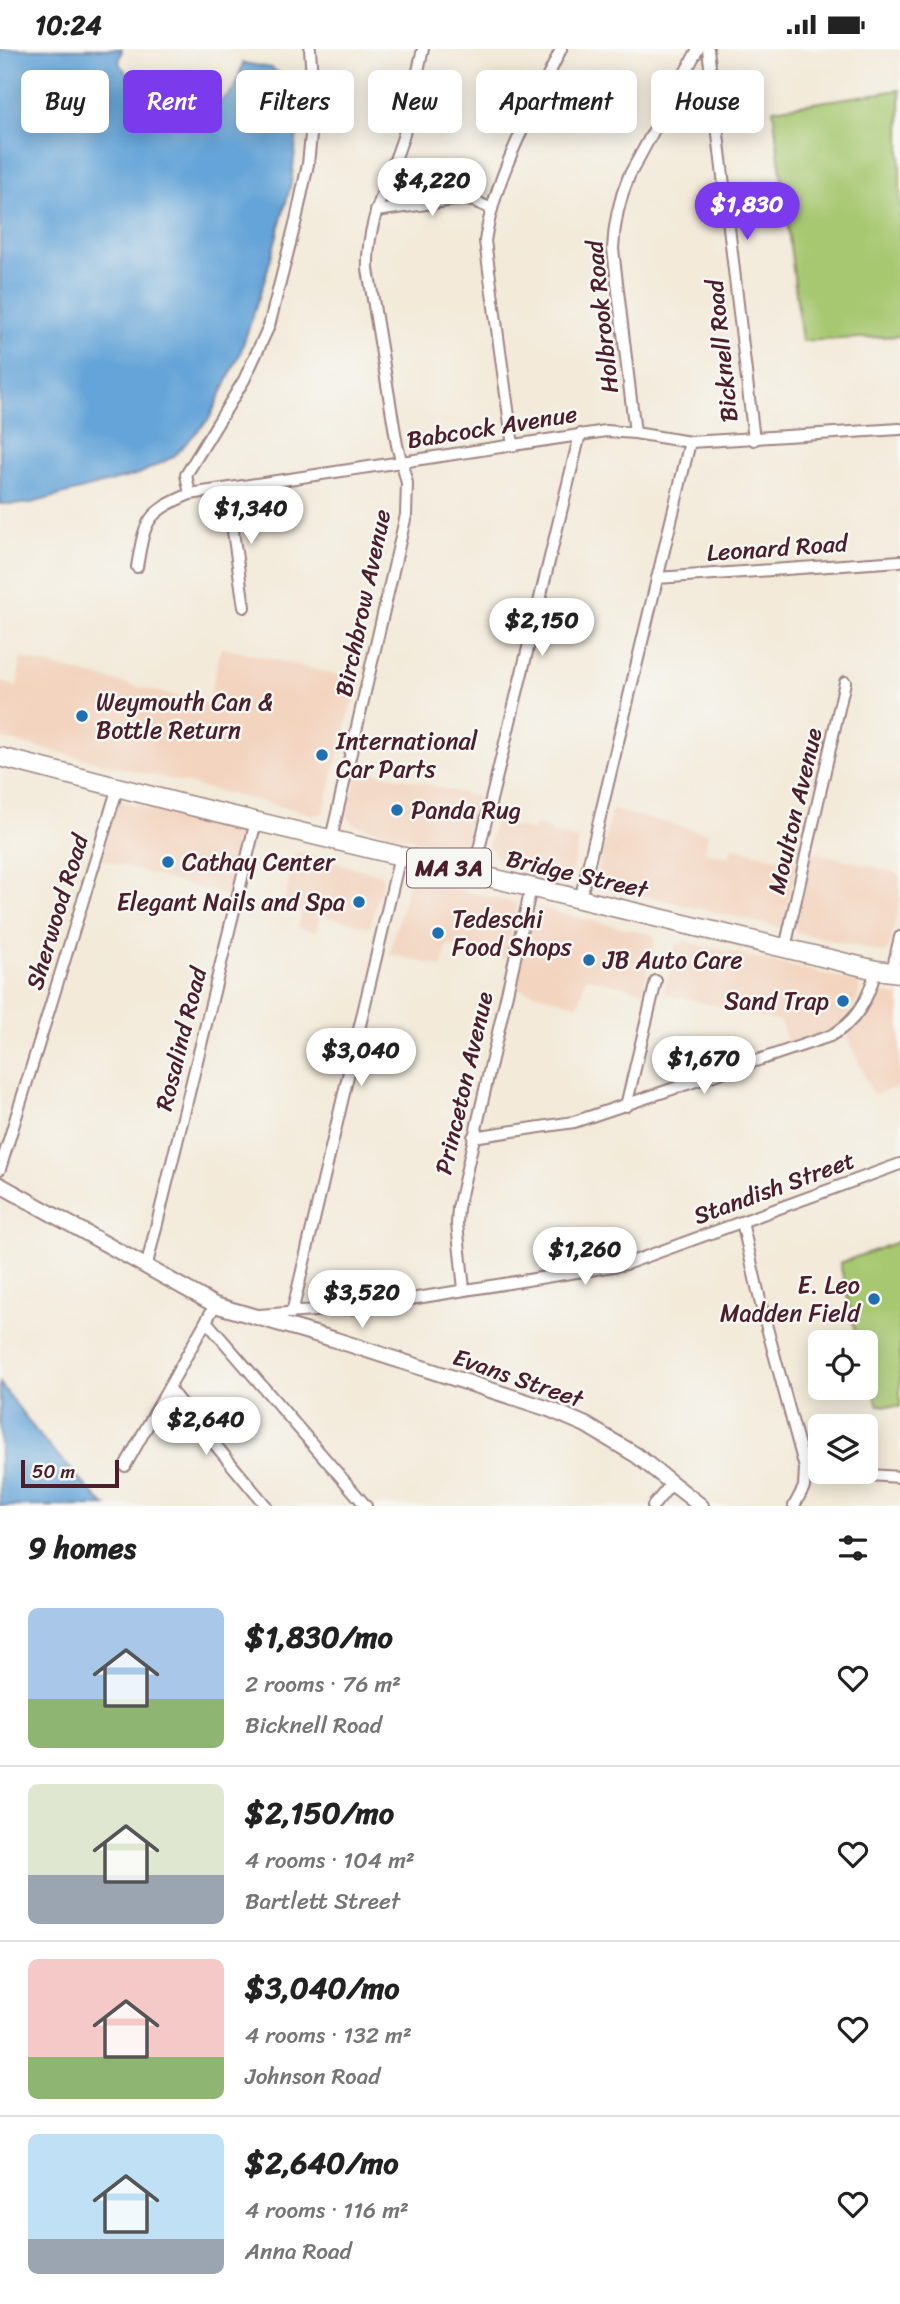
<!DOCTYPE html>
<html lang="en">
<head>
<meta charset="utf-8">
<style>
	body { margin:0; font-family:Sriracha,sans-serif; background:#f2f2f2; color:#222; height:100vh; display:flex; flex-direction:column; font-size:26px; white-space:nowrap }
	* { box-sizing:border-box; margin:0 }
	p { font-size:23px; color:#767676 }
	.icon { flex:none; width:38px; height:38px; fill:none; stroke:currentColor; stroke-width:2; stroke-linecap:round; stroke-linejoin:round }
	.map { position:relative; height:1457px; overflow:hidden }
	.panel { display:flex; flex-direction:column; background:#fff; flex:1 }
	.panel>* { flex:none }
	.banner { position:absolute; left:21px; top:21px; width:859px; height:63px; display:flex; gap:14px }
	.buttons { position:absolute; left:808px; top:1281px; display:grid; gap:14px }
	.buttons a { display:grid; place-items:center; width:70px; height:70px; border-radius:10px; background:#fff; box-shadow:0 4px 18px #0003; font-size:35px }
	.scale { position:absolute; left:21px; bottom:18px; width:98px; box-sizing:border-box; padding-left:7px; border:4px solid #4a1f2b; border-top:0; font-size:19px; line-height:24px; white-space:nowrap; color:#4a1f2b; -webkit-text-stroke:5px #f6f6f2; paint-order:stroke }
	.price { position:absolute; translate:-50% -60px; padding:0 16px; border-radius:24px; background:#fff; color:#222; font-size:23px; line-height:46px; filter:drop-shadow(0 2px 4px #0008) }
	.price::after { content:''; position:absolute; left:50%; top:42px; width:21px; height:16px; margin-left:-10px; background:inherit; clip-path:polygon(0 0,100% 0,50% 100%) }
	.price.current { background:#7c3aed; color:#fff }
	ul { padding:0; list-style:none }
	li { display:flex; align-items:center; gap:21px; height:175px; padding:0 28px }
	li+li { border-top:2px solid #e0e0e0 }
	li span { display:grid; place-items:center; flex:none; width:196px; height:140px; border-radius:10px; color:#555 }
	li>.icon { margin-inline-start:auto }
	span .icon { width:84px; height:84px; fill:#fffc; stroke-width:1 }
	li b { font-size:30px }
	h2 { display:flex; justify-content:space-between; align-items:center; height:84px; padding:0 28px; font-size:30px }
	.tag { padding:0 24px; border-radius:10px; background:#fff; box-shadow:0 4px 18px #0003; font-size:24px; line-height:63px }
	.tag.current { background:#7c3aed; color:#fff }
	.status { display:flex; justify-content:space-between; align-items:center; height:49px; padding:0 35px; background:#fff; direction:ltr }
	.status svg { height:19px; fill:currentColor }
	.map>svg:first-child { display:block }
</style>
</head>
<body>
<div class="status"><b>10:24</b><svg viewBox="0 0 49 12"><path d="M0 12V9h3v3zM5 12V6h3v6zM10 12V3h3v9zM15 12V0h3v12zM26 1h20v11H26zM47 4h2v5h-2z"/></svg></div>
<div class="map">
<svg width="900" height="1457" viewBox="0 0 900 1457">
	<rect width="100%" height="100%" fill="#f6f6f2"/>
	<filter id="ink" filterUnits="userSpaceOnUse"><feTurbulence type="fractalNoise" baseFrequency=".0143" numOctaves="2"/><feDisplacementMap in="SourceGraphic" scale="14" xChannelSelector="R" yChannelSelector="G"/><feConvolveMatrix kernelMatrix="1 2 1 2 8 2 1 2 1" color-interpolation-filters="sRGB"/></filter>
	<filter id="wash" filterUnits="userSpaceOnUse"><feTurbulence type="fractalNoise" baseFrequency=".00686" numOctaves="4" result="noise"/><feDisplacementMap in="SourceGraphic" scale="28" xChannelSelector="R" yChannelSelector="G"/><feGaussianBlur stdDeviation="1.57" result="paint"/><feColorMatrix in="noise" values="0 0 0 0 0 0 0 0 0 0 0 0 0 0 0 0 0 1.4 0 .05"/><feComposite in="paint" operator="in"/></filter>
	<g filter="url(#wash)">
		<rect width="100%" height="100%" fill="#f3ead9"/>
		<g fill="#f3d4bf">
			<polygon points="221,598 358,631 323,764 315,766 295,761 0,689 0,632 17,638 21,609 208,655"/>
			<polygon points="358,719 478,748 465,795 452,800 353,775 347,765"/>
			<polygon points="122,752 241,783 242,793 229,848 100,810 117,755"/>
			<polygon points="612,761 708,784 705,803 729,808 732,798 797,814 782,879 600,836 596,829"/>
			<polygon points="494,772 533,782 535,776 551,780 551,785 579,791 571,825 496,808 493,801 488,799"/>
			<polygon points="811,802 900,825 900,854 889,900 885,904 796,883 795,877"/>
			<polygon points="296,803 382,826 383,832 370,878 320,866 316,883 297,878 302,862 283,857"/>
			<polygon points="410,829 518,855 506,910 447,896 442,918 389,905"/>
			<polygon points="539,859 649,885 656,889 643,942 586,928 579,956 515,939 531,869"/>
			<polygon points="684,892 857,933 860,940 857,951 843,973 828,983 788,996 781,973 664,944 676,895 682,896"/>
			<polygon points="884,944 900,948 900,1037 873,1046 847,987"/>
		</g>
		<g fill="#a7c871" stroke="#78744e" stroke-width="2">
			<polygon points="900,41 900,287 802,292 773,60"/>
			<polygon points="900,1192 900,1358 878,1356 866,1322 866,1293 857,1293 840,1214"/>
		</g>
		<g fill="#65a4d8" stroke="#586282" stroke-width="2">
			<path d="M0,0H122L119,14C130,29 142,43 158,53C178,66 220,61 233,40C238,32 240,22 243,14L272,19L297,37L300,60L291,135L265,230L240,305L209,370L173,408L139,425L28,455H0Z"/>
			<polygon points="0,1334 40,1387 97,1449 107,1457 0,1457"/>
		</g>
	</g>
	<g filter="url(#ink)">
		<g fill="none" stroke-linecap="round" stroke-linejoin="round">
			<defs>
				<g id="minor">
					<polyline points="708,0 754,391"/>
					<polyline points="376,162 461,150 474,152 492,160"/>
					<path d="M635,384L613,200C614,173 619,151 629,127L698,0"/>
					<path d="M513,397L485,192C495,126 533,60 561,0"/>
					<polyline points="227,441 244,558"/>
					<polyline points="190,445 186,426 244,331 269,277 296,171 308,115 314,57 310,0"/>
					<path d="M137,518C145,472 145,464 190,445L606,382L635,384L690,393L900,380"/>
					<polyline points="657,529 900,512"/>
					<path d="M331,790L406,466L407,434L397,396L368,220C366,172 390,130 404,85C412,57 416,28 423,0"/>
					<polyline points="473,825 580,385"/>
					<polyline points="580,851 690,393"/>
					<polyline points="785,899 845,633"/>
					<polyline points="892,922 900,888"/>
					<polyline points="626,1057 656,932"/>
					<path d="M473,1088L574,1073L830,987C857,973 868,950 876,921"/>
					<polyline points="0,1120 118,738"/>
					<polyline points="742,1173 763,1264 805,1419 804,1438 794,1457"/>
					<polyline points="146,1219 256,772"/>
					<polyline points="464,1240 457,1175 458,1159 531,839"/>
					<polyline points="292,1264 400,807"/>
					<polyline points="259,1266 355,1259 626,1215 900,1115"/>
					<polyline points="206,1272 366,1457"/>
					<polyline points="169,1340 266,1457"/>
					<polyline points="125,1417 215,1256"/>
					<polyline points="806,1425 854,1425 900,1428"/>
					<polyline points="653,1457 672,1434"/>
				</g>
				<polyline id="tertiary" points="0,1136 215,1256 336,1291 549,1360 586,1376 636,1406 701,1457"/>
				<polyline id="primary" points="0,708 179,754 876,921 900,924"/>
			</defs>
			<use href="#minor" stroke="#9e8482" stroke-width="14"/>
			<use href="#tertiary" stroke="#9e8482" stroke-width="18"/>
			<use href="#primary" stroke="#9e8482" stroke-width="21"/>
			<use href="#minor" stroke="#fff" stroke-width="10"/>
			<use href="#tertiary" stroke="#fff" stroke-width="14"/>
			<use href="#primary" stroke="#fff" stroke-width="18"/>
		</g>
	</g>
	<g fill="#1f6fb2" stroke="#f6f6f2" stroke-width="2.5">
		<circle cx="82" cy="667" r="7"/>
		<circle cx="322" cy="706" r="7"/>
		<circle cx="397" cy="761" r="7"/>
		<circle cx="168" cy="813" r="7"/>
		<circle cx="359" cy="853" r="7"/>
		<circle cx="438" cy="884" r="7"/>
		<circle cx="589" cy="911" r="7"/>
		<circle cx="843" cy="952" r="7"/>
		<circle cx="874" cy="1250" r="7"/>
	</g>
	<g text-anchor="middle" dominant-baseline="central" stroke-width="5" stroke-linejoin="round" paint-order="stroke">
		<rect fill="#f6f6f2" stroke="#7e6067" stroke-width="2" x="407" y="799.5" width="84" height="39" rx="5"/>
		<g font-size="23" font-weight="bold" fill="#4a1f2b">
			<text x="449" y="819">MA 3A</text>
		</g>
		<g font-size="24" fill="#4a1f2b" stroke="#f6f6f2">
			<text transform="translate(602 268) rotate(-96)">Holbrook Road</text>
			<text transform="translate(722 302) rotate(-96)">Bicknell Road</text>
			<text transform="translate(492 378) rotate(-9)">Babcock Avenue</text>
			<text transform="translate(777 499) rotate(-4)">Leonard Road</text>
			<text transform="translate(363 554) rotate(-78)">Birchbrow Avenue</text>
			<text transform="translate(795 762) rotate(-77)">Moulton Avenue</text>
			<text transform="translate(577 825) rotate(13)">Bridge Street</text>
			<text transform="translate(57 863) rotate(-73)">Sherwood Road</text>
			<text transform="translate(181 990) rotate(-76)">Rosalind Road</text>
			<text transform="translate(464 1034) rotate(-77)">Princeton Avenue</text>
			<text transform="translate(774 1139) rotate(-20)">Standish Street</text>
			<text transform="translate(518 1329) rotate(19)">Evans Street</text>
		</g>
		<g font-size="24" fill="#4a1f2b" stroke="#f6f6f2" text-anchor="start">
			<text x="96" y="653">Weymouth Can &amp;<tspan x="96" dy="28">Bottle Return</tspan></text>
			<text x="336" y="692">International<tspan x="336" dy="28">Car Parts</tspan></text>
			<text x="411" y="761">Panda Rug</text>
			<text x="182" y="813">Cathay Center</text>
			<text x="345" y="853" text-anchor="end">Elegant Nails and Spa</text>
			<text x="452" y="870">Tedeschi<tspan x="452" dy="28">Food Shops</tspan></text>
			<text x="603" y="911">JB Auto Care</text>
			<text x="829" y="952" text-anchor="end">Sand Trap</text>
			<text x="860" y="1236" text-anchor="end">E. Leo<tspan x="860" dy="28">Madden Field</tspan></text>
		</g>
	</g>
</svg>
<div class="buttons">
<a><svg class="icon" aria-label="locate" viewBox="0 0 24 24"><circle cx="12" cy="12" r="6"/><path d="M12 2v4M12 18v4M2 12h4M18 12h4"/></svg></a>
<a><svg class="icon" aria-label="layers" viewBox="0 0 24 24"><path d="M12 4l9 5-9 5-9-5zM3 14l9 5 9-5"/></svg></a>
</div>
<div class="scale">50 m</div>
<b class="price" style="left:432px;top:169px">$4,220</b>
<b class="price current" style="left:747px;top:193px">$1,830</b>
<b class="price" style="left:251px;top:497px">$1,340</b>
<b class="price" style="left:542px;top:609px">$2,150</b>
<b class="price" style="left:361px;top:1039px">$3,040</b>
<b class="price" style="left:704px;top:1047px">$1,670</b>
<b class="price" style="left:585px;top:1238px">$1,260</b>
<b class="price" style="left:362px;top:1281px">$3,520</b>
<b class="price" style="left:206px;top:1408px">$2,640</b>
<div class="banner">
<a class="tag">Buy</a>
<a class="tag current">Rent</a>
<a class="tag">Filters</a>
<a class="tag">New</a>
<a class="tag">Apartment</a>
<a class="tag">House</a>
</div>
</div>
<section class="panel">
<h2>9 homes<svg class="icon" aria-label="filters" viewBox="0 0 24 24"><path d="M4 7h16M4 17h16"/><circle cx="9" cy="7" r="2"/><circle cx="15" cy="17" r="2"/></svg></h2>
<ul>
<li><span style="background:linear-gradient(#a9c7e8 65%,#8fb573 0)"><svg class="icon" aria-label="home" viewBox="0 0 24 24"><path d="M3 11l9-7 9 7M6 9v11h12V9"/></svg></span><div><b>$1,830/mo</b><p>2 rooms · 76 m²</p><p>Bicknell Road</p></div><svg class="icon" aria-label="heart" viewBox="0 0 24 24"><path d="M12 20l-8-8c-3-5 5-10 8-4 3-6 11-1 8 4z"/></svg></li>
<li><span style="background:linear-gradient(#dfe7d0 65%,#9aa5b1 0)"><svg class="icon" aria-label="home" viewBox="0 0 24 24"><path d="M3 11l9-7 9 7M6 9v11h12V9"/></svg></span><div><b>$2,150/mo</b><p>4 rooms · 104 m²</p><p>Bartlett Street</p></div><svg class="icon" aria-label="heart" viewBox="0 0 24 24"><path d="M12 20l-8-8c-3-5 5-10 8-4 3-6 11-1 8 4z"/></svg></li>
<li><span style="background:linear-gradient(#f6c9c9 70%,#8fb573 0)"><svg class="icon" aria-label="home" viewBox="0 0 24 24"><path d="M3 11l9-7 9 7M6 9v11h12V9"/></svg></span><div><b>$3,040/mo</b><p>4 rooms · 132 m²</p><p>Johnson Road</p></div><svg class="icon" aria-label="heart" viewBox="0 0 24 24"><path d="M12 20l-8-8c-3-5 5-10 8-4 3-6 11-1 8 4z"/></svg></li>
<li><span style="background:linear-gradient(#bfe0f5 75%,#9aa5b1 0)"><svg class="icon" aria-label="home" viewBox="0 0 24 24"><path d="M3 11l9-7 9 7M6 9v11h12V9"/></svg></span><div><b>$2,640/mo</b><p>4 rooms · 116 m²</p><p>Anna Road</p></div><svg class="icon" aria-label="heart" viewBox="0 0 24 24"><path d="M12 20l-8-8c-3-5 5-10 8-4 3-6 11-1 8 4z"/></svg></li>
</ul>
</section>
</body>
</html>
